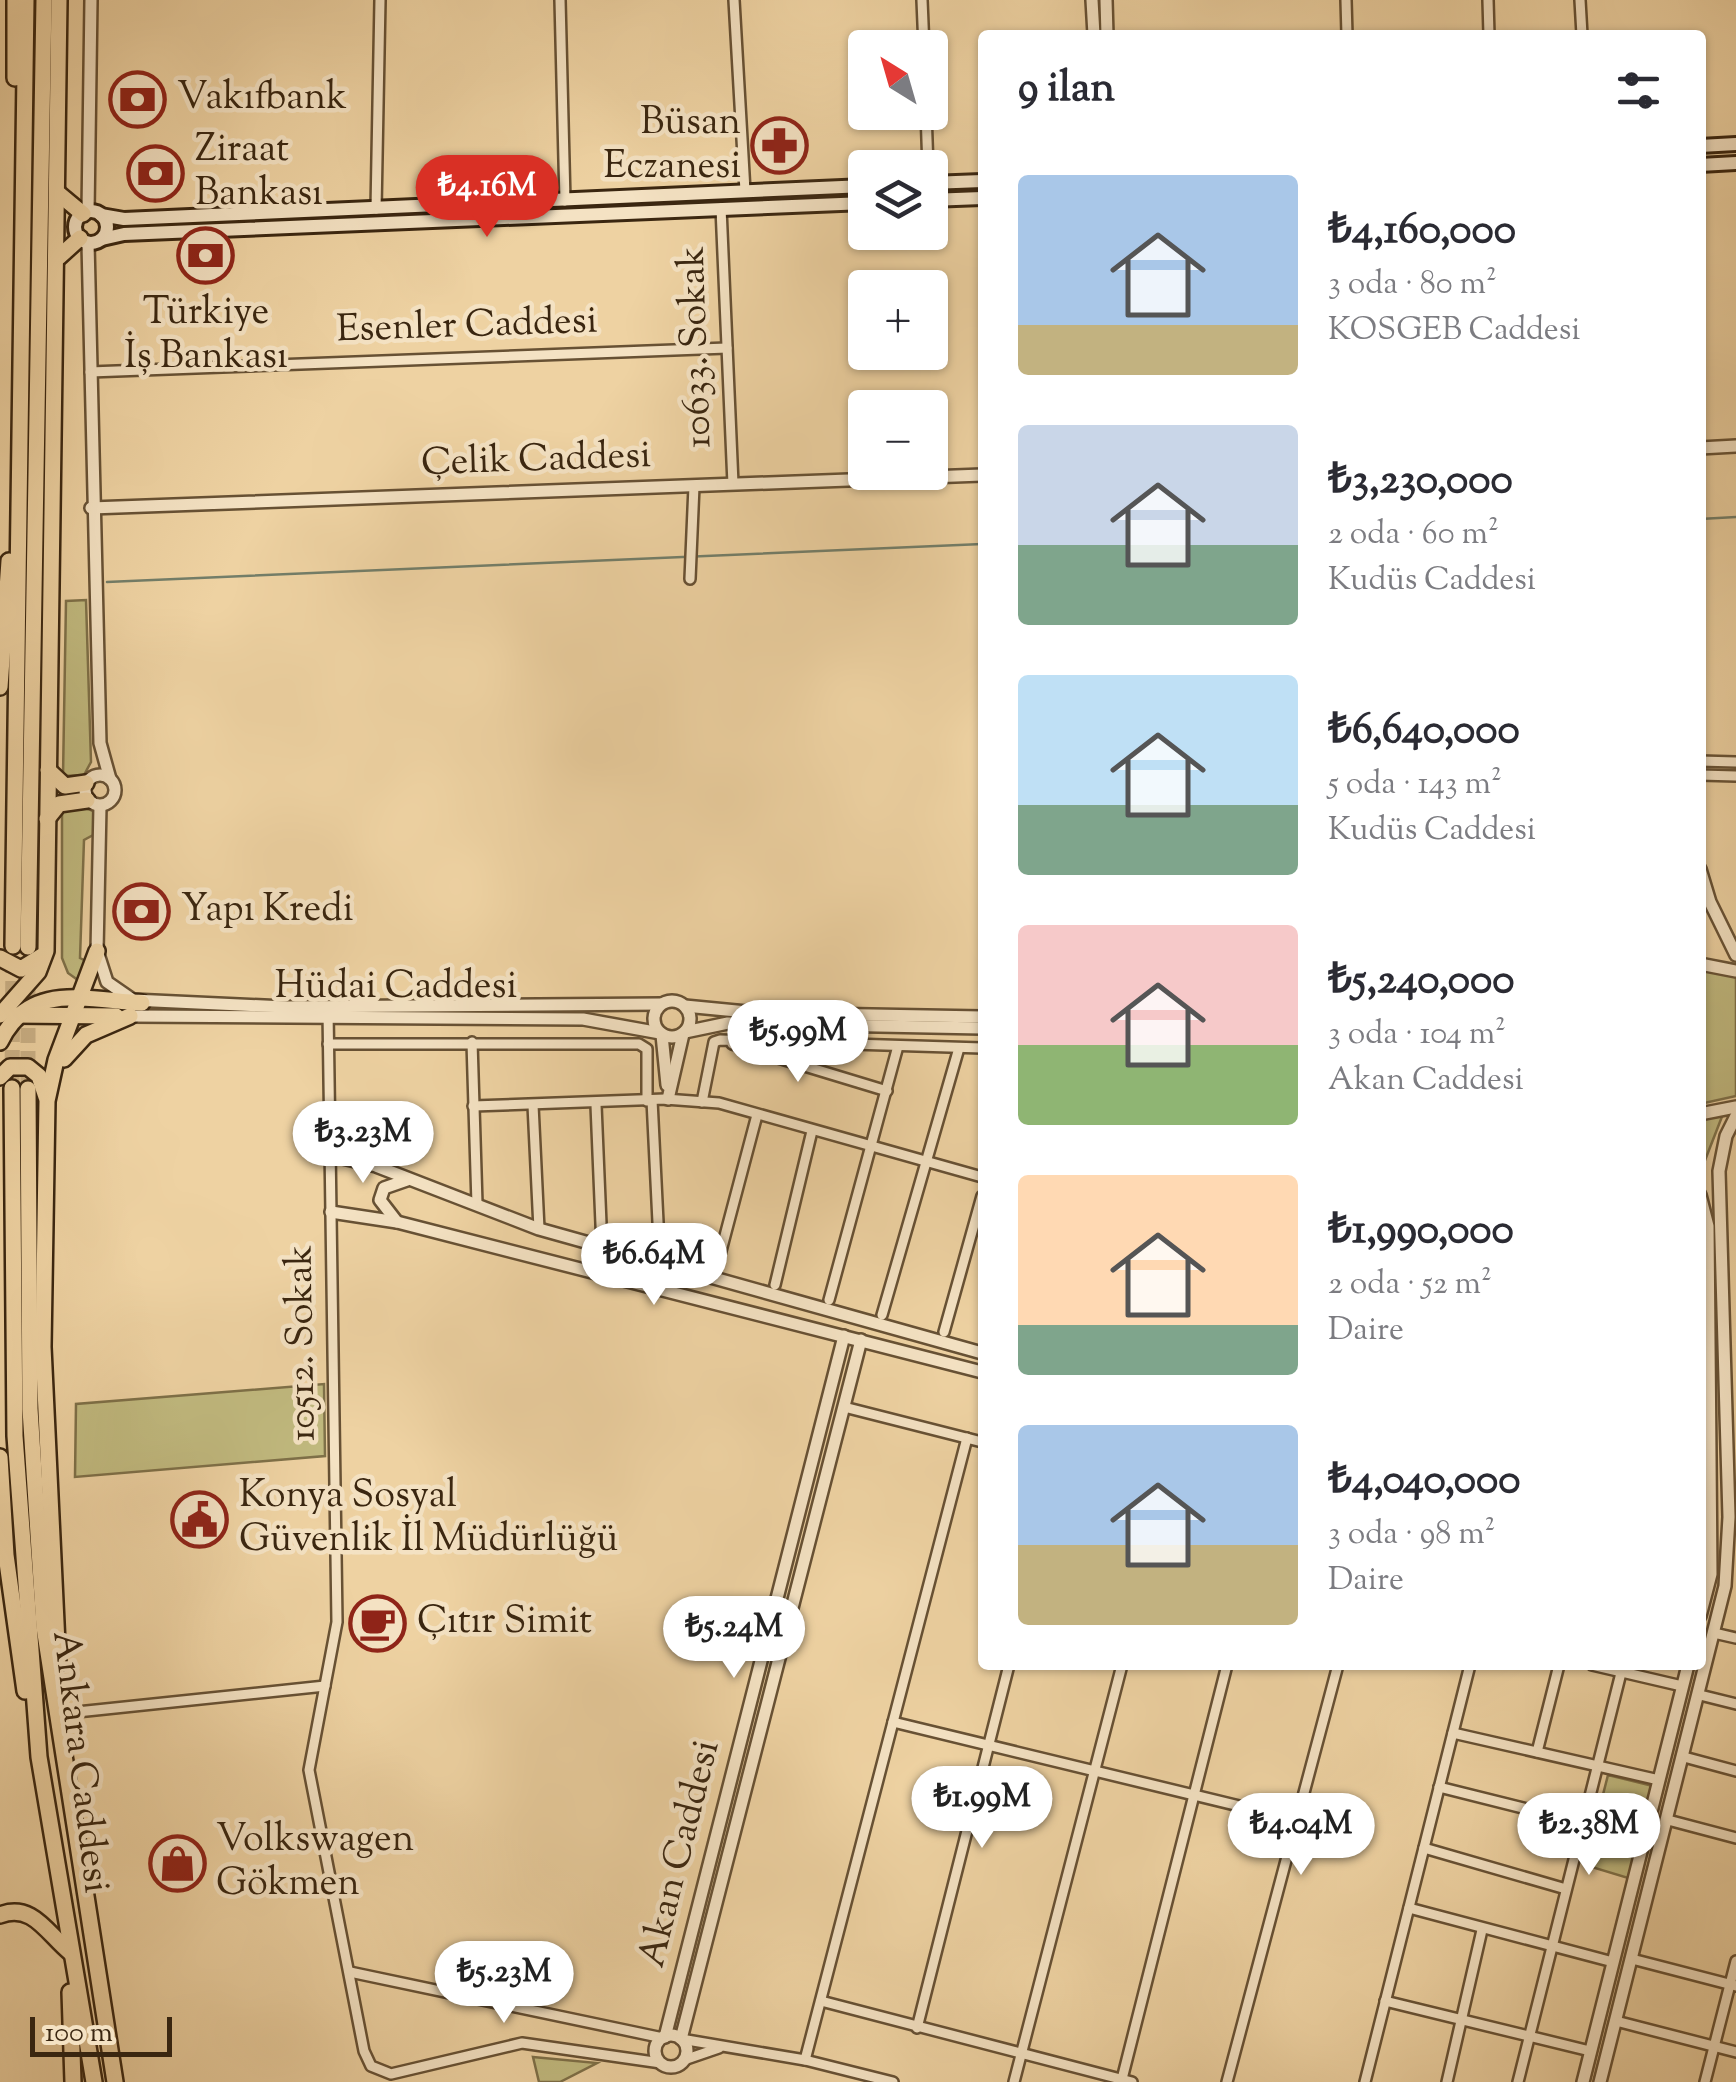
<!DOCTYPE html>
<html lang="tr">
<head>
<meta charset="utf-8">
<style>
	body { margin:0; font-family:"Sorts Mill Goudy",serif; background:#f7f7f7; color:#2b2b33; height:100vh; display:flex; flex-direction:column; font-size:38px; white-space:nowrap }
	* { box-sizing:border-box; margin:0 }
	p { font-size:32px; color:#7c7c81 }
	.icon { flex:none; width:55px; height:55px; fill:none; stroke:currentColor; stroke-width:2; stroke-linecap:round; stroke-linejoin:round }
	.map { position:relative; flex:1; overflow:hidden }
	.sheet { position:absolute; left:978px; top:30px; width:728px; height:1640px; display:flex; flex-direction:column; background:#fff; border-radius:10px; box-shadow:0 2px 8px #0004 }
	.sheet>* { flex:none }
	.needle { width:65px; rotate:323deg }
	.buttons { position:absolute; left:848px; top:30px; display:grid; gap:20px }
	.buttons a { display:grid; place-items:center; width:100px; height:100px; border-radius:10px; background:#fff; box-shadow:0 2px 8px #0004; font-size:50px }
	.scale { position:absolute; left:30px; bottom:25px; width:142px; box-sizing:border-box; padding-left:10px; border:5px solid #3a2610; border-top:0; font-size:28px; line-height:35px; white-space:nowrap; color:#3a2610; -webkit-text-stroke:8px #f4e2c3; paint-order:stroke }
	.price { position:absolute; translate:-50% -85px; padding:0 22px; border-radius:35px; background:#fff; color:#222; font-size:32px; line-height:65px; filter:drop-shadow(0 2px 5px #0008) }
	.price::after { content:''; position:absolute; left:50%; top:60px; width:30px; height:22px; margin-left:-15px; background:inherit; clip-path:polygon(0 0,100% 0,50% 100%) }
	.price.selected { background:#d93025; color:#fff }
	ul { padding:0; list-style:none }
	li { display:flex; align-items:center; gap:30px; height:250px; padding:0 40px }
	li span { display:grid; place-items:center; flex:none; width:280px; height:200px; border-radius:10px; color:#555 }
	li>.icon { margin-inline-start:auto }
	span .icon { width:120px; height:120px; fill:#fffc; stroke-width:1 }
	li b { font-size:42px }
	h2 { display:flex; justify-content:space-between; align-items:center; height:120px; padding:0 40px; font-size:42px }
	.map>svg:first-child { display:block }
</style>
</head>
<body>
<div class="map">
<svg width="1736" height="2082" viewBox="0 0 1736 2082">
	<rect width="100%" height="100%" fill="#eed2a2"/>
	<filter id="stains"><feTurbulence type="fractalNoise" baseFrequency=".002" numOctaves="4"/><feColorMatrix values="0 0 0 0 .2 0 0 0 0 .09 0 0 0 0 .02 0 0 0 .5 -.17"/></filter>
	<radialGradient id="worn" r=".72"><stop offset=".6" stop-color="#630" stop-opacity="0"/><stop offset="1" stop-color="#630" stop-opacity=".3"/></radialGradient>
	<g fill="#c1ba7f" stroke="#7e7048" stroke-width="2.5">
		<polygon points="86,600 91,762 84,775 63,776 66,601"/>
		<polygon points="75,805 97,812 95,834 84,840 80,958 90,963 82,983 68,973 62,958 62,810"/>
		<polygon points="1700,969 1736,977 1736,1096 1700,1104"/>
		<polygon points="1723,1114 1702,1168 1700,1116"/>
		<polygon points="324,1384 325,1456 75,1477 76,1404"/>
		<polygon points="1608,1775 1653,1786 1628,1878 1585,1865"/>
		<polygon points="533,2057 597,2063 560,2082 539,2082"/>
	</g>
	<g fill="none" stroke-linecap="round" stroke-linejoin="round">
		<g stroke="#737e69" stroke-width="2.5">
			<polyline points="1700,519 1736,517"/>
			<polyline points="107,582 982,544"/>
		</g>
		<g stroke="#cab085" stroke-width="15" stroke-dasharray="15 8" stroke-linecap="butt">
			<polyline points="12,1088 13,946"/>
			<polyline points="28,1089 28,978"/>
		</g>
		<defs>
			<g id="minor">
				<polyline points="560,0 565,201"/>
				<polyline points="734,0 745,191"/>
				<polyline points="922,0 924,48"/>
				<polyline points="1346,0 1347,35"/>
				<polyline points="1488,0 1489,35"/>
				<polyline points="1580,0 1582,35"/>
				<polyline points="926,112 928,168"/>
				<polyline points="721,208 733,484"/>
				<polyline points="376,209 380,0"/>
				<polyline points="90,372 727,348"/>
				<polyline points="690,579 694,486"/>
				<polyline points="1700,761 1736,762"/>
				<polyline points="1700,775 1736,776"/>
				<polyline points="328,1011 337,1622 309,1770 364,2051 371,2066 391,2074 522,2043 661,2063"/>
				<polyline points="472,1042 477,1204"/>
				<polyline points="328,1044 639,1044 647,1049 647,1101"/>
				<polyline points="732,1044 887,1091"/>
				<polyline points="652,1100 660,1263"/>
				<polyline points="702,1102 714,1042 720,1040 982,1048"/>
				<polyline points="533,1105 539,1229"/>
				<polyline points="596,1105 602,1248"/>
				<polyline points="473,1106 665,1099 719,1103 982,1177"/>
				<polyline points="717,1266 757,1115"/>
				<polyline points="775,1285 812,1131"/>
				<polyline points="829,1300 898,1046"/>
				<polyline points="882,1315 959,1048"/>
				<polyline points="944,1332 982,1196"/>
				<polyline points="844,1407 982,1442"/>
				<polyline points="1714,1633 1736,1638"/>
				<polyline points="1592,1665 1682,1686"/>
				<polyline points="1700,1695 1736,1704"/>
				<polyline points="58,1714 325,1686"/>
				<polyline points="893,1722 1297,1820"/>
				<polyline points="1453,1733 1659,1780"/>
				<polyline points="1537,1752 1559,1665"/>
				<polyline points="1684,1757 1736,1771"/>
				<polyline points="1439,1787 1583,1823"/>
				<polyline points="1668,1820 1736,1838"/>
				<polyline points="1424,1848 1566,1889"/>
				<polyline points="1409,1908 1613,1962"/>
				<polyline points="1632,1959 1736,1986"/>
				<polyline points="350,1972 663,2038"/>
				<polyline points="821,2001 1132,2082"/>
				<polyline points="1385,2001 1590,2051"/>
				<polyline points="1616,2021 1736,2052"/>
				<polyline points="917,2028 1009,1665"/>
				<polyline points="681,2039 805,2060 893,2082"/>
				<polyline points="684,2060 719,2048"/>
				<polyline points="805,2060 967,1438"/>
				<polyline points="1122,2079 1227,1665"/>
				<polyline points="1014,2082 1122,1665"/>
				<polyline points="1227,2082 1338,1665"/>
				<polyline points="1365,2082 1470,1665"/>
				<polyline points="1447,2082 1482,1930"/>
				<polyline points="1518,2082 1623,1665"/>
				<polyline points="1705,2082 1736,1961"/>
			</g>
			<g id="tertiary">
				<polyline points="1092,0 1094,35"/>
				<polyline points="1106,0 1107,35"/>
				<polyline points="88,212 91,0"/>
				<polyline points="88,243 100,743 110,779"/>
				<polyline points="1700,448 1736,446"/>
				<polyline points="91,508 982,475"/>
				<circle cx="100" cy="790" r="15"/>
				<polyline points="100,806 97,951 107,982 133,1000 285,1007 661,1004"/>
				<polyline points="1700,869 1710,902 1736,955"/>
				<polyline points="1700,964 1736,971"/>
				<circle cx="672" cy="1019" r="18"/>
				<polyline points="685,1006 757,1013 982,1017"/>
				<polyline points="130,1016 583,1019 660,1033"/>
				<polyline points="685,1032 728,1023 982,1028"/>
				<polyline points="662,1035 667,1085"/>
				<polyline points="668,1099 683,1034"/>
				<polyline points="1700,1114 1736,1107"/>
				<polyline points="330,1155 376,1166 539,1229 982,1353"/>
				<polyline points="1700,1195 1708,1226 1711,1574 1700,1616"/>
				<polyline points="331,1212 397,1222 982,1372"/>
				<polyline points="397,1222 380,1200 384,1188 407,1180"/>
				<circle cx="671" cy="2051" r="16"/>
				<polyline points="665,2037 844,1336"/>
				<polyline points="681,2039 861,1340"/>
				<polyline points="1583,2082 1688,1665"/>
				<polyline points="1600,2082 1725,1586 1729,1517 1719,1171 1726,1136 1736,1116"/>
			</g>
			<g id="secondary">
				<polyline points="1700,146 1736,144"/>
				<polyline points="1700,165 1736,163"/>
				<polyline points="930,183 982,181"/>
				<polyline points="930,200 982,198"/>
				<circle cx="91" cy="227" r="16"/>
				<polyline points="101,215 124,219 865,186"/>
				<polyline points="102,239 124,234 865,203"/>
			</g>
			<g id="trunk">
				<polyline points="15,78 15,0"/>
				<polyline points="59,194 83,214"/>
				<polyline points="59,257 80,238"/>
				<polyline points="0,687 9,561"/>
				<polyline points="48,770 65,786 86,783"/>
				<polyline points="47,819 59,804 87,800"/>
				<polyline points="13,946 26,0"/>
				<polyline points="28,947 44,0"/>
				<polyline points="0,958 21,969 42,956"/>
				<polyline points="0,1015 38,972 46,951 59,0"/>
				<polyline points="14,1015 116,1016"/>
				<path d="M0,1042C29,981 86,1000 142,1003"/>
				<polyline points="64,1059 86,1035 130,1016"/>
				<polyline points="0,1077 10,1067 28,1067 39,1076 46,1097"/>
				<polyline points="12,1088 15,1436 39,1757 94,2082"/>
				<polyline points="28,1089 30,1409 44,1627 115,2082"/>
				<polyline points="0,1457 6,1555 25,1691"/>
				<polyline points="58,1665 43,1347 47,1101 56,1060 97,951"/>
				<path d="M0,1915C33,1902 48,1935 71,1953"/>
				<polyline points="70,1992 73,2082"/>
			</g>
		</defs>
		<use href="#minor" stroke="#675134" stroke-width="14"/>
		<use href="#tertiary" stroke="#675134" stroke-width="16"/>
		<use href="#secondary" stroke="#3a2610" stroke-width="18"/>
		<use href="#trunk" stroke="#3a2610" stroke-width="20"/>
		<use href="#minor" stroke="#f4e2c3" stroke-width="9"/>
		<use href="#tertiary" stroke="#f4e2c3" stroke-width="11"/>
		<use href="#secondary" stroke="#f4e2c3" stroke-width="12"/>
		<use href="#trunk" stroke="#eed2a2" stroke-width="15"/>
	</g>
	<defs>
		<symbol id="bank-ring" viewBox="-11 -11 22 22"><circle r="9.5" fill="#f4e2c3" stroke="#8f2418" stroke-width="1.5"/><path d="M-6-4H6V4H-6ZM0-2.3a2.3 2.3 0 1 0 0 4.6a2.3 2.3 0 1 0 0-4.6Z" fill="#8f2418"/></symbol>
		<symbol id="pharmacy-ring" viewBox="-11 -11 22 22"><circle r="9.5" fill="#f4e2c3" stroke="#8f2418" stroke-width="1.5"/><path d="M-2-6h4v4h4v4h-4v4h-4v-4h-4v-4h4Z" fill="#8f2418"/></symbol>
		<symbol id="civic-ring" viewBox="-11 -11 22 22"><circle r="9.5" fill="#f4e2c3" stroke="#8f2418" stroke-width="1.5"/><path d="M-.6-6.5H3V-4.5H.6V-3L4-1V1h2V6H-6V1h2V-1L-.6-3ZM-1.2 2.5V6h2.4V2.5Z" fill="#8f2418"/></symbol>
		<symbol id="cafe-ring" viewBox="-11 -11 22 22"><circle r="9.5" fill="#f4e2c3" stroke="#8f2418" stroke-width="1.5"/><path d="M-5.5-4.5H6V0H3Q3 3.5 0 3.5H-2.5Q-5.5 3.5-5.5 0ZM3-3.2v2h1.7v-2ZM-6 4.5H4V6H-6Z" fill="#8f2418"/></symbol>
		<symbol id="shop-ring" viewBox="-11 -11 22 22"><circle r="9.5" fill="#f4e2c3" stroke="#8f2418" stroke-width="1.5"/><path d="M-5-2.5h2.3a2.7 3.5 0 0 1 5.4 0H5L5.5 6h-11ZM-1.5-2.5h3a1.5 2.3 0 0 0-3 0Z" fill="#8f2418"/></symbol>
	</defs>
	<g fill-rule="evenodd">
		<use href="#bank-ring" x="106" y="68" width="63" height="63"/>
		<use href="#pharmacy-ring" x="748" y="114" width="63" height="63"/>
		<use href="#bank-ring" x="124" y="142" width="63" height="63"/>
		<use href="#bank-ring" x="174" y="224" width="63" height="63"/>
		<use href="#bank-ring" x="110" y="880" width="63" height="63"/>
		<use href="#civic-ring" x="168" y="1488" width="63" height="63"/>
		<use href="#cafe-ring" x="346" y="1592" width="63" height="63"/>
		<use href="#shop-ring" x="146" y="1832" width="63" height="63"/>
	</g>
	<g text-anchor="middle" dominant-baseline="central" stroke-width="9" stroke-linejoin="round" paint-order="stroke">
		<g font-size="38" fill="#3a2610" stroke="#f4e2c3" text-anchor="start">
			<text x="177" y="99">Vakıfbank</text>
			<text x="741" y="124" text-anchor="end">Büsan<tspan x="741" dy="44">Eczanesi</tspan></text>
			<text x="195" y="151">Ziraat<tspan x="195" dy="44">Bankası</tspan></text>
			<text x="206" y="314" text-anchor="middle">Türkiye<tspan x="206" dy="44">İş Bankası</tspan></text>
			<text x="181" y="911">Yapı Kredi</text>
			<text x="239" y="1497">Konya Sosyal<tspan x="239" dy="44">Güvenlik İl Müdürlüğü</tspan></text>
			<text x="417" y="1623">Çıtır Simit</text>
			<text x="216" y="1841">Volkswagen<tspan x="216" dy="44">Gökmen</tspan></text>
		</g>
		<g font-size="38" fill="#3a2610" stroke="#f4e2c3">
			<text transform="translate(467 327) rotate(-2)">Esenler Caddesi</text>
			<text transform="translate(697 347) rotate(-92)">10633. Sokak</text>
			<text transform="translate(536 461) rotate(-2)">Çelik Caddesi</text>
			<text x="396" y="988">Hüdai Caddesi</text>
			<text transform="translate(303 1343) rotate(-91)">10512. Sokak</text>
			<text transform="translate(79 1762) rotate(83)">Ankara Caddesi</text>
			<text transform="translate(681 1854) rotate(-76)">Akan Caddesi</text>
		</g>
	</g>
	<rect width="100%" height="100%" filter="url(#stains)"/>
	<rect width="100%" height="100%" fill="url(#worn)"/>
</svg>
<div class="buttons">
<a><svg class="needle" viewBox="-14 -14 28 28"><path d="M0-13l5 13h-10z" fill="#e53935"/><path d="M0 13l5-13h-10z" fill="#7c7c81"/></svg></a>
<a><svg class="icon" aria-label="layers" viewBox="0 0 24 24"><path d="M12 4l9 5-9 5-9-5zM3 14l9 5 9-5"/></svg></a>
<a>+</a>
<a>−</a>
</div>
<div class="scale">100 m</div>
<b class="price selected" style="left:487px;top:240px">₺4.16M</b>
<b class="price" style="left:798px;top:1085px">₺5.99M</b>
<b class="price" style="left:363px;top:1186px">₺3.23M</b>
<b class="price" style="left:654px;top:1308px">₺6.64M</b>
<b class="price" style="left:734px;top:1681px">₺5.24M</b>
<b class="price" style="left:982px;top:1851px">₺1.99M</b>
<b class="price" style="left:1301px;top:1878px">₺4.04M</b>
<b class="price" style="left:1589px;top:1878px">₺2.38M</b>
<b class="price" style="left:504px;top:2026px">₺5.23M</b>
<section class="sheet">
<h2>9 ilan<svg class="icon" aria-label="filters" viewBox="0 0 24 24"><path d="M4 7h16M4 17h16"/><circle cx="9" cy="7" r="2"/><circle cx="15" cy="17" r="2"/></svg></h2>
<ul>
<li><span style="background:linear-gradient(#a9c7e8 75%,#c2b280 0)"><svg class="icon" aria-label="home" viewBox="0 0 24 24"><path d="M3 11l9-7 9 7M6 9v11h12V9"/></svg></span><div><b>₺4,160,000</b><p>3 oda · 80 m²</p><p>KOSGEB Caddesi</p></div></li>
<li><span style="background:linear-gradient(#c9d6e8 60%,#7fa58c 0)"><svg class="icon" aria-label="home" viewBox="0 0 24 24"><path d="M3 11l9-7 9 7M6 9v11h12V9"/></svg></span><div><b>₺3,230,000</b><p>2 oda · 60 m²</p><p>Kudüs Caddesi</p></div></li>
<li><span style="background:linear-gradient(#bfe0f5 65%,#7fa58c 0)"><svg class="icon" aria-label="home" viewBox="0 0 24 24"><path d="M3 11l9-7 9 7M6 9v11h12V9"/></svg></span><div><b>₺6,640,000</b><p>5 oda · 143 m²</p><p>Kudüs Caddesi</p></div></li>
<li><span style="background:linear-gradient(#f6c9c9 60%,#8fb573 0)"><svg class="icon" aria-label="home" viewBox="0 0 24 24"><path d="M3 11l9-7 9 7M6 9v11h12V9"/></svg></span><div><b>₺5,240,000</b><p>3 oda · 104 m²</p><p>Akan Caddesi</p></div></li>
<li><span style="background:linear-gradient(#ffd9b3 75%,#7fa58c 0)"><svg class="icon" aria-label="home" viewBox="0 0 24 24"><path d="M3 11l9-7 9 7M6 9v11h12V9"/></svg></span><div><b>₺1,990,000</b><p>2 oda · 52 m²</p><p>Daire</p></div></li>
<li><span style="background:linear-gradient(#a9c7e8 60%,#c2b280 0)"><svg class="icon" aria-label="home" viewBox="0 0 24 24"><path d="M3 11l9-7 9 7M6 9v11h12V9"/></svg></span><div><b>₺4,040,000</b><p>3 oda · 98 m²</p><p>Daire</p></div></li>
</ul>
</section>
</div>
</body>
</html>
